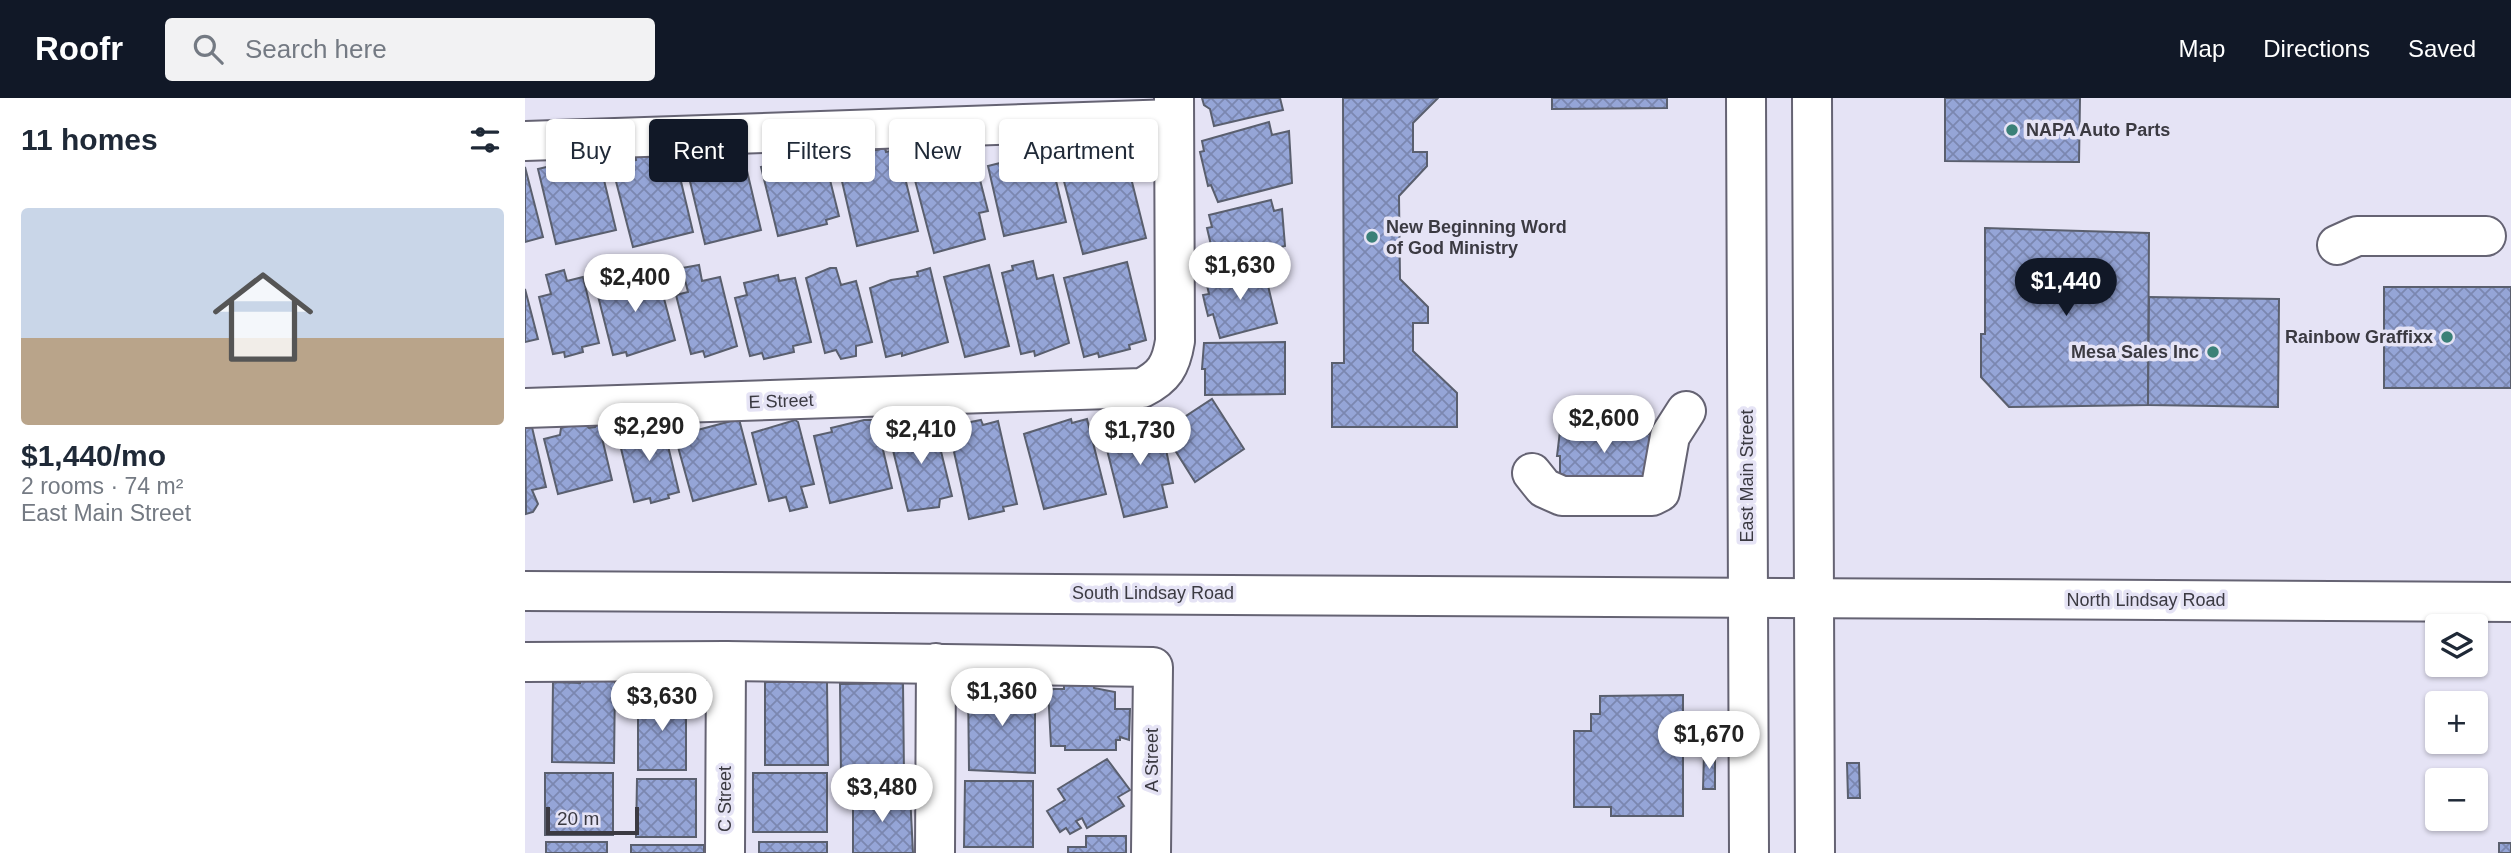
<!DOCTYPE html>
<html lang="en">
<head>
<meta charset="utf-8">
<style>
	body { margin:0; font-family:Helvetica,sans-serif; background:#f2f2f3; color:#1f2937; height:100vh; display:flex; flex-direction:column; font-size:26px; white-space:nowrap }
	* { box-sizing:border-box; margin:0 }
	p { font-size:23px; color:#747a83 }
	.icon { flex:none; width:38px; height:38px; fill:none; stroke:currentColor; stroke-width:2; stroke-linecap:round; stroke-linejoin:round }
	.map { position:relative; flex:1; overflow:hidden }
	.panel { display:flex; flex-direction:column; background:#fff; width:525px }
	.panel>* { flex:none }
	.banner { position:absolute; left:21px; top:21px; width:665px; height:63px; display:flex; gap:14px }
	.buttons { position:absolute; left:1900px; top:516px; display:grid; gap:14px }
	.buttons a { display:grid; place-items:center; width:63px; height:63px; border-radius:7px; background:#fff; box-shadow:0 2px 5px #0004; font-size:35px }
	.scale { position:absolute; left:21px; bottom:18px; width:93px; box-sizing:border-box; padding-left:7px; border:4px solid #3b3a42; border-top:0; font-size:19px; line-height:24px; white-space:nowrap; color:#3b3a42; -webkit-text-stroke:5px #e5e3f5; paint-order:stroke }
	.price { position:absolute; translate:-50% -60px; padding:0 16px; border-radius:24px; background:#fff; color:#222; font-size:23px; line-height:46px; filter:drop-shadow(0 2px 4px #0008) }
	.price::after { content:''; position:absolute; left:50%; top:42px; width:21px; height:16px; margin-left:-10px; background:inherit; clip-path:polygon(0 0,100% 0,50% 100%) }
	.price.on { background:#111827; color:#fff }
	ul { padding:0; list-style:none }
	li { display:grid; align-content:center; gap:14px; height:371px; padding:0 21px }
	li+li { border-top:2px solid #e0e1e3 }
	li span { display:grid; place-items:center; height:217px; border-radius:7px; color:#555 }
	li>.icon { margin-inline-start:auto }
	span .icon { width:126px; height:126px; fill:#fffc; stroke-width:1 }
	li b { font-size:30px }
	h2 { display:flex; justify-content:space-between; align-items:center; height:84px; padding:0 21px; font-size:30px }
	.tag { padding:0 24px; border-radius:7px; background:#fff; box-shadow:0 2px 5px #0004; font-size:24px; line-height:63px }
	.tag.on { background:#111827; color:#fff }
	header { display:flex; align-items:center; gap:42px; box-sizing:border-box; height:98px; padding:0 35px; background:#111827; color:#fff }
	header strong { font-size:33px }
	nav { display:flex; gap:38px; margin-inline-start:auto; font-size:24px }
	.search { width:490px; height:63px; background:#f2f2f3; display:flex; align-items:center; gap:18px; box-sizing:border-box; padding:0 24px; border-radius:7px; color:#747a83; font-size:26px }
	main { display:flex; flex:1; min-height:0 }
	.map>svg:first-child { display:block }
</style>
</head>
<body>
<header>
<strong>Roofr</strong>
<div class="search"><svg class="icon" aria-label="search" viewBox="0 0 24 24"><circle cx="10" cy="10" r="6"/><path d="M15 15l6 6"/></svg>Search here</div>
<nav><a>Map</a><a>Directions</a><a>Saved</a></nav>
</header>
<main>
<section class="panel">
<h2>11 homes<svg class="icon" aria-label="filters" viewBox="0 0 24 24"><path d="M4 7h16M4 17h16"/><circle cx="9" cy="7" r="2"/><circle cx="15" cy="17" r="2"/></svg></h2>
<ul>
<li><span style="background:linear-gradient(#c9d6e8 60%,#b9a48a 0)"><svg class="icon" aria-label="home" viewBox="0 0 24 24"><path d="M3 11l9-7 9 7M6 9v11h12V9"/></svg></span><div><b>$1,440/mo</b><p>2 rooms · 74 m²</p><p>East Main Street</p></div></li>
</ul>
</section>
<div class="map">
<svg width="1986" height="755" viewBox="0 0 1986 755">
	<defs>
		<pattern id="building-cross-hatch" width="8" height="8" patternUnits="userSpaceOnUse" patternTransform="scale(1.75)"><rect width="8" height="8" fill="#95a5d7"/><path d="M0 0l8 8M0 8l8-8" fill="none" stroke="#7b87b0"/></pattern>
	</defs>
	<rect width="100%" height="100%" fill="#e5e3f5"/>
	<g fill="url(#building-cross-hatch)" stroke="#5a5f6e" stroke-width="2">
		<polygon points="677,0 755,0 758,12 689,28 685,11 679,7"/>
		<polygon points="818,0 913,0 888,25 888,54 902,54 902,68 874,98 875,181 903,209 903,225 888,225 888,253 932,295 932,329 807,329 807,265 819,265"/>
		<polygon points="1027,0 1142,0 1142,10 1027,11"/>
		<polygon points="1420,0 1555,0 1554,64 1420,63"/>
		<polygon points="744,24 747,37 764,33 767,85 693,104 686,87 683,88 675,54 679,53 677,43"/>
		<polygon points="360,50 361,54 373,51 393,133 332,148 313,66 332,61 331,57"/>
		<polygon points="430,51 431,56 447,51 463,113 454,115 460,141 409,155 386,67"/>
		<polygon points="133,52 134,58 149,54 168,134 108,149 87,68 111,62 110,57"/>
		<polygon points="582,52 583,56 599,52 621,140 558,156 535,68"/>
		<polygon points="205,53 207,59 218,56 236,132 180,146 162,71 178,67 177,60"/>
		<polygon points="284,54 284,57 298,54 314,118 301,122 302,126 253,138 236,69 255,65 254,60"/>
		<polygon points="494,54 495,58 524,54 541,124 479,138 463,68 479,64 478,58"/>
		<polygon points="73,57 91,132 31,146 13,71 30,67 29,60"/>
		<polygon points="0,69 18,139 0,144"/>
		<polygon points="746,102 749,113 757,111 760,148 696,163 692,146 686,147 682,130 687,129 684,117"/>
		<polygon points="1460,130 1624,135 1623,307 1484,309 1456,279 1456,236 1460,236"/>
		<polygon points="508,163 512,181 528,177 544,245 510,258 509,253 496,256 477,175 488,172 487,168"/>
		<polygon points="602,164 621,242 604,247 605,251 574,259 573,255 559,259 539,180"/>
		<polygon points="174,167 177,183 195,179 212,248 180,259 178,253 166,256 151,197 163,194 157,170"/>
		<polygon points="464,167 484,248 440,259 419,179"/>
		<polygon points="738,167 752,225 695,240 688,216 683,218 680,206 678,197 684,196 681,183"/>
		<polygon points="305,170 311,170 316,187 331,183 347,244 331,248 331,258 316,261 311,252 300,255 281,180"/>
		<polygon points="405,170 423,244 377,258 377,255 361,259 345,190 366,182 393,178 392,174"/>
		<polygon points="39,172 42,183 58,179 74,245 57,249 58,254 40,259 39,254 28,256 14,199 26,196 21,177"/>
		<polygon points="116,173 118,182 133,178 150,242 102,258 101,254 88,257 73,198 82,196 79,183"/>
		<polygon points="253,177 254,183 270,180 286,244 268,248 269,254 239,261 237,255 225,258 210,200 222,197 219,185"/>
		<rect x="1859" y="189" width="127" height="101"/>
		<polygon points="0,191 13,241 0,244"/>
		<polygon points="1624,199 1754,201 1753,309 1623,307"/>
		<polygon points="760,244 760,296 680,297 680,271 677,271 679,245"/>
		<polygon points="687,301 719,351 670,384 638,333"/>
		<polygon points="214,321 231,386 168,403 150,338"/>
		<polygon points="546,321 547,325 562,321 581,396 519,411 499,336"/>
		<polygon points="270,322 273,324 289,386 276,389 282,409 265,413 261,399 244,403 227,335"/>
		<polygon points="339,322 351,322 367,390 305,405 289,338 307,334 306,330"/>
		<polygon points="456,322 458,327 473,323 492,406 478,409 479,413 444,421 425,336 441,332 440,325"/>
		<polygon points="621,322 622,326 635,323 648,385 637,387 642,409 599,419 579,340 594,336 592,329"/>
		<polygon points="73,323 87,382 33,396 19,341 35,337 36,330 58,324 64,330 70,329"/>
		<polygon points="120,324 126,329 138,327 154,394 143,397 144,400 126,405 125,400 109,404 93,338 109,334 111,326"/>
		<polygon points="396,324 397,328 409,325 427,398 415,401 414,409 383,413 364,336"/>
		<polygon points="6,325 21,389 7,392 13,406 8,414 1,416 0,326"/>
		<polygon points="1035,333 1125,336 1125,379 1035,379 1035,358 1032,358"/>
		<polygon points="55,582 90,582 89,665 27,664 28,584 55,585"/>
		<polygon points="240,584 302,584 303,667 240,667"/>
		<polygon points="539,584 569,584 569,590 590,594 590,611 605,611 604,642 595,639 595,642 591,642 591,652 540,652 540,648 526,648 523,591 539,591"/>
		<polygon points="378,585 379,679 316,680 315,586"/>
		<polygon points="443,586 510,586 510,675 444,672"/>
		<polygon points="119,596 161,600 161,672 113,672 113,599 119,599"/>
		<polygon points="1158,597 1158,718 1086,718 1086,709 1049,709 1049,633 1066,633 1066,616 1075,616 1075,598"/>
		<polygon points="1179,655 1190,655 1190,691 1178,691"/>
		<polygon points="582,661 605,692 593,699 599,708 562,730 557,720 551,723 556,730 545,736 541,730 535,734 522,713 540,702 533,691"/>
		<polygon points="1322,665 1334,665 1335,700 1323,700"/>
		<rect x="20" y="675" width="68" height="62"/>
		<rect x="228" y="675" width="74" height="59"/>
		<polygon points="112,681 171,681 171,739 111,739"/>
		<polygon points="440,683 508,683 508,749 439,749"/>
		<polygon points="328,696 385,696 388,755 328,755"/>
		<polygon points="561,738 601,738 601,755 543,755 543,749 561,749"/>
		<rect x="21" y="744" width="61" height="11"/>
		<rect x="234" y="744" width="68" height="11"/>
		<rect x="1974" y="745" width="12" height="10"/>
		<rect x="106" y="747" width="73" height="8"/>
	</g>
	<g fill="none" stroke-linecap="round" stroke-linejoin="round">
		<defs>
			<g id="minor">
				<polyline points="0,43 649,21"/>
				<polyline points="1812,147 1832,138 1961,138"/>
				<path d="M0,310L617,290C639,279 646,268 650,243L649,0"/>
				<polyline points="1007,375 1019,390 1037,398 1127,398 1135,394 1145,338 1161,313"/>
				<polyline points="0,564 201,563 628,569 626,755"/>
				<polyline points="200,755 201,563"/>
				<polyline points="410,755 411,565"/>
			</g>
			<g id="major">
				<polyline points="1221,0 1224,755"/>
				<polyline points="1287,0 1290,755"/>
				<polyline points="0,493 1986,504"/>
			</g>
		</defs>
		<use href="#minor" stroke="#656373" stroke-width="42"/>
		<use href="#major" stroke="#656373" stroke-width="42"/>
		<use href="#minor" stroke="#fff" stroke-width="38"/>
		<use href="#major" stroke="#fff" stroke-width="38"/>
	</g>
	<g fill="#3a8077" stroke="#e5e3f5" stroke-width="2.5">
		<circle cx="1487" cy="32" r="7"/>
		<circle cx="847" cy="139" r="7"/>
		<circle cx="1922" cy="239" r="7"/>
		<circle cx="1688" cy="254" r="7"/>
	</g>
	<g text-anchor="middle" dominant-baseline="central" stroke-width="7" stroke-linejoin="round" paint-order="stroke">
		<g font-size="18" font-weight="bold" fill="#3b3a42" stroke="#e5e3f5" text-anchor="start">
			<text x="1501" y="32">NAPA Auto Parts</text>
			<text x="861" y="129">New Beginning Word<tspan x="861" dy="21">of God Ministry</tspan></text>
			<text x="1908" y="239" text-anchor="end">Rainbow Graffixx</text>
			<text x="1674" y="254" text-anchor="end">Mesa Sales Inc</text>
		</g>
		<g font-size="18" fill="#3b3a42" stroke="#e5e3f5">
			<text transform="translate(256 303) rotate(-2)">E Street</text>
			<text transform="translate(1222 378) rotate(-90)">East Main Street</text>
			<text x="628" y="495">South Lindsay Road</text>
			<text x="1621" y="502">North Lindsay Road</text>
			<text transform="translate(627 662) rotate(-90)">A Street</text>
			<text transform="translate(200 701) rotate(-90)">C Street</text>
		</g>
	</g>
</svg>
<div class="buttons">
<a><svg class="icon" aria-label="layers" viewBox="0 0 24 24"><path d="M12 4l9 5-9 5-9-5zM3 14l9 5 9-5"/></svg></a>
<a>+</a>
<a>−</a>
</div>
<div class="scale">20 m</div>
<b class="price" style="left:715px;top:204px">$1,630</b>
<b class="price" style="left:110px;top:216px">$2,400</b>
<b class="price on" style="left:1541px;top:220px">$1,440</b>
<b class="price" style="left:1079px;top:357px">$2,600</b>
<b class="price" style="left:124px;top:365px">$2,290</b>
<b class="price" style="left:396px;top:368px">$2,410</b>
<b class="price" style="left:615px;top:369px">$1,730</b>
<b class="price" style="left:477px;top:630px">$1,360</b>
<b class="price" style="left:137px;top:635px">$3,630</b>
<b class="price" style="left:1184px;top:673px">$1,670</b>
<b class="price" style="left:357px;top:726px">$3,480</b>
<div class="banner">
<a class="tag">Buy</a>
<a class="tag on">Rent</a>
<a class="tag">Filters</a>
<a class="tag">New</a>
<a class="tag">Apartment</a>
</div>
</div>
</main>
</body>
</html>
